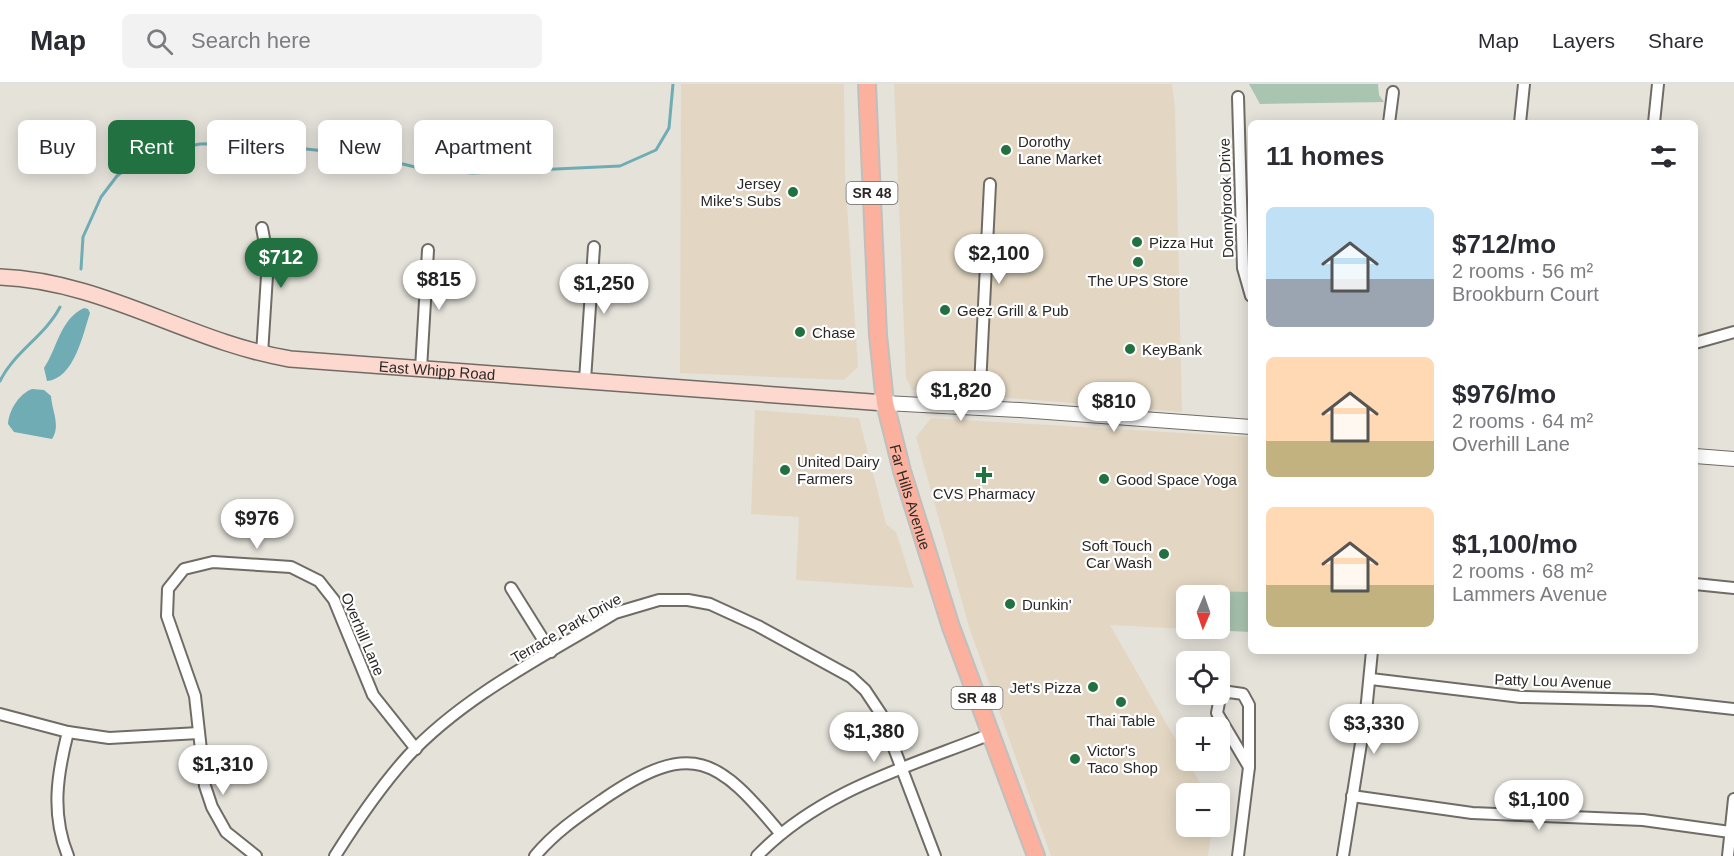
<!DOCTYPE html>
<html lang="en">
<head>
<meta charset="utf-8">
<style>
	body { margin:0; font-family:Helvetica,sans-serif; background:#f2f2f3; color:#2b2b33; height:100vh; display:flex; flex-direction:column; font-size:22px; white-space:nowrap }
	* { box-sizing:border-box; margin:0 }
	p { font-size:20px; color:#7c7c81 }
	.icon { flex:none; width:33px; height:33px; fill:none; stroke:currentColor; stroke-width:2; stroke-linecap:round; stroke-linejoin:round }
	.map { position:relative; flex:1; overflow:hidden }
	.sheet { position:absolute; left:1248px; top:36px; width:450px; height:534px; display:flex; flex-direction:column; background:#fff; border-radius:9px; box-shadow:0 3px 15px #0003 }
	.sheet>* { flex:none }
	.banner { position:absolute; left:18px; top:36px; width:570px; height:54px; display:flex; gap:12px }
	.needle { width:39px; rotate:182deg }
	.buttons { position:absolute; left:1176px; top:501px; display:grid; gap:12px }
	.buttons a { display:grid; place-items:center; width:54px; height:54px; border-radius:9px; background:#fff; box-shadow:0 3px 15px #0003; font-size:30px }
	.price { position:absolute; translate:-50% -51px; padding:0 14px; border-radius:21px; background:#fff; color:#222; font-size:20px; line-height:39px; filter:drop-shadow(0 2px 3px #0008) }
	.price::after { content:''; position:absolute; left:50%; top:36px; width:18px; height:14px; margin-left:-9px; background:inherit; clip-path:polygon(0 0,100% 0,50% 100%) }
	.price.active { background:#217141; color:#fff }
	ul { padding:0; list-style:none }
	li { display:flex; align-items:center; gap:18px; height:150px; padding:0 18px }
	li span { display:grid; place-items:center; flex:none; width:168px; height:120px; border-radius:9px; color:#555 }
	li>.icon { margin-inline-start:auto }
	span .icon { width:72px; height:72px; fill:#fffc; stroke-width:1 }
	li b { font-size:26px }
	h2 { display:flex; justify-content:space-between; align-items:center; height:72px; padding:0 18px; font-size:26px }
	.chip { padding:0 21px; border-radius:9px; background:#fff; box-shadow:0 3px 15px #0003; font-size:21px; line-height:54px }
	.chip.active { background:#217141; color:#fff }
	header { display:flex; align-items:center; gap:36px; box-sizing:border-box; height:84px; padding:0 30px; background:#fff; border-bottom:2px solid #e1e1e2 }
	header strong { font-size:28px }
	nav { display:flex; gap:33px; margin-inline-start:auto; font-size:21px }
	.search { width:420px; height:54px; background:#f2f2f3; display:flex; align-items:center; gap:15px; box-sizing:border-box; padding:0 21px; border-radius:9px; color:#7c7c81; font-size:22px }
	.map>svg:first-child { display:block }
</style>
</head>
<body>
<header>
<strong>Map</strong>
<div class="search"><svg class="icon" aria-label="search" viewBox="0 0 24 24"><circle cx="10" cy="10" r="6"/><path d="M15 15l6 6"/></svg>Search here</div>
<nav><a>Map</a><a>Layers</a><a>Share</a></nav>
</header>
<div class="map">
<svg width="1734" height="772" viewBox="0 0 1734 772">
	<rect width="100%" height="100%" fill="#e5e2da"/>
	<g fill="#e3d7c3">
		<polygon points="681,0 844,0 845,92 858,283 844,296 680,289"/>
		<polygon points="894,0 1172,0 1175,24 1182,328 912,306 906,294"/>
		<polygon points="755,326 859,334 886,440 896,448 914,504 796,496 799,433 751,430"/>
		<polygon points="931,334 1251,353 1251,508 1212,507 1211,511 1186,512 1186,544 1208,546 1110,541 1206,709 1186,710 1186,742 1212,743 1208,772 1051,772 969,543 916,353"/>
	</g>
	<g fill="#a9c4b0">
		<polygon points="1249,0 1378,0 1379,11 1384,18 1260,20"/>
		<polygon points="1212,507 1251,508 1251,548 1208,546 1220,544 1220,512 1211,511"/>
	</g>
	<g fill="#70acb4">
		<path d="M84,224L88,225L90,229C83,250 74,295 47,297L44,284C57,265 60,235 84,224Z"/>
		<path d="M32,305L44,306L51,312C52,327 61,342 52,355L14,348L8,340C9,326 19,310 32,305Z"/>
	</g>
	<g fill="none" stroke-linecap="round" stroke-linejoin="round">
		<g stroke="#70acb4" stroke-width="3">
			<polyline points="81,185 83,153 101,113 117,92 144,71 200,60 251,59 370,72 415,83 472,89 620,82 656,66 669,44 673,0"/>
			<path d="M0,297C14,268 45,252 60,223"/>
		</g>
		<defs>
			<g id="minor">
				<polyline points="1238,13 1243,184 1251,212"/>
				<polyline points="1389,39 1393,8"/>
				<polyline points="1520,39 1524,0"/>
				<polyline points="1654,39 1658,0"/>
				<polyline points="1695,259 1734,248"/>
				<polyline points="262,270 268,176 262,144"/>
				<polyline points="421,285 428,166"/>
				<polyline points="585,296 594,163"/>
				<polyline points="979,323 990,100"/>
				<polyline points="1695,500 1734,504"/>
				<polyline points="511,504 551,568"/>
				<polyline points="1371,595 1521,613 1652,616 1734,625"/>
				<polygon points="1229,608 1243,610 1249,621 1249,683 1217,629 1220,613"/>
				<polyline points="0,630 68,648 109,654 199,649"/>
				<polyline points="1352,712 1472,729 1643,736 1730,748"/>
				<path d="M68,772C51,730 57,691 68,648"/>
				<polyline points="256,772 226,748 212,723 205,702 195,612 167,532 168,505 184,485 213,478 291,483 319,497 334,516 373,611 416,665"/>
				<path d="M335,772C357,737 380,703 408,672C465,611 545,572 615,529L659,516H688L710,520L758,542L851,593L865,606L881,630L935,772"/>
				<path d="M535,772C555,748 579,732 605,714C692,655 718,674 780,749"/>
				<path d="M757,772C821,706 908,683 991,650"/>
				<polyline points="1238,772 1249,683"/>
				<polyline points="1343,772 1366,628 1372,567"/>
				<polyline points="1728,772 1734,715"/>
			</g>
			<g id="tertiary">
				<polyline points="885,319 1020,326 1251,343"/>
				<polyline points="1695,372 1734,375"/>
			</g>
			<g id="secondary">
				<path id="s1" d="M0,193C104,197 189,258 290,275L885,319"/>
			</g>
			<g id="primary">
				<path id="s2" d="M867,0L878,251L885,319L902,387L951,543L1036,772"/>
			</g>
		</defs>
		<use href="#minor" stroke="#706c65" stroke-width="14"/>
		<use href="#tertiary" stroke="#706c65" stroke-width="16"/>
		<use href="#secondary" stroke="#706c65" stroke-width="18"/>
		<use href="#primary" stroke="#bfbfbe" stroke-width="20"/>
		<use href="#minor" stroke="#fff" stroke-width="10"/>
		<use href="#tertiary" stroke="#fff" stroke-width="14"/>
		<use href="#secondary" stroke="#fdd8ce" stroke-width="15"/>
		<use href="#primary" stroke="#fbb19d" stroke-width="16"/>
	</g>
	<g fill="#217141" stroke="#fff" stroke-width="2">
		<circle cx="1006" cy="66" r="6"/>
		<circle cx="793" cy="108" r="6"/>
		<circle cx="1137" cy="158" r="6"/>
		<circle cx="1138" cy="178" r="6"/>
		<circle cx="945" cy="226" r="6"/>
		<circle cx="800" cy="248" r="6"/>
		<circle cx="1130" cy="265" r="6"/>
		<circle cx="785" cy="386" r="6"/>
		<path d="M981 382h6v6h6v6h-6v6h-6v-6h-6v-6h6z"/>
		<circle cx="1104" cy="395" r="6"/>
		<circle cx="1164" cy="470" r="6"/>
		<circle cx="1010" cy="520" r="6"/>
		<circle cx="1093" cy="603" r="6"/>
		<circle cx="1121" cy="618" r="6"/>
		<circle cx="1075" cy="675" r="6"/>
	</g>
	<g text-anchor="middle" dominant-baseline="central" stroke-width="4.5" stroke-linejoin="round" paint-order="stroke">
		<g fill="#fff" stroke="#6b6968" stroke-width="1.5">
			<rect x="846.5" y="98" width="51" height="22" rx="4.5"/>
			<rect x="951.5" y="603" width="51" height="22" rx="4.5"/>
		</g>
		<g font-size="14" font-weight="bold" fill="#2b2927">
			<text x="872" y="109">SR 48</text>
			<text x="977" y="614">SR 48</text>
		</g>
		<g font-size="15" fill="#2b2927" stroke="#fff" text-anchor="start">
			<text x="1018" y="57">Dorothy<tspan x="1018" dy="17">Lane Market</tspan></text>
			<text x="781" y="99" text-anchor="end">Jersey<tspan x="781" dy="17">Mike's Subs</tspan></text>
			<text x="1149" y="158">Pizza Hut</text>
			<text x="1138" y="196" text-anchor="middle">The UPS Store</text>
			<text x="957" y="226">Geez Grill &amp; Pub</text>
			<text x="812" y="248">Chase</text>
			<text x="1142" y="265">KeyBank</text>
			<text x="797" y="377">United Dairy<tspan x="797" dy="17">Farmers</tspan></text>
			<text x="1116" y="395">Good Space Yoga</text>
			<text x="984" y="409" text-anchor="middle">CVS Pharmacy</text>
			<text x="1152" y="461" text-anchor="end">Soft Touch<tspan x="1152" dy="17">Car Wash</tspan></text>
			<text x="1022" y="520">Dunkin'</text>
			<text x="1081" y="603" text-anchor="end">Jet's Pizza</text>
			<text x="1121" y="636" text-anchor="middle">Thai Table</text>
			<text x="1087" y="666">Victor's<tspan x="1087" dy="17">Taco Shop</tspan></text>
		</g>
		<g font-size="15" fill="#2b2927" stroke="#fff">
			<text transform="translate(1226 114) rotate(-92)">Donnybrook Drive</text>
			<text stroke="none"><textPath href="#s1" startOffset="450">East Whipp Road</textPath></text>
			<text stroke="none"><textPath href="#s2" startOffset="417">Far Hills Avenue</textPath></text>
			<text transform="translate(566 544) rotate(-30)">Terrace Park Drive</text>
			<text transform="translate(363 550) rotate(67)">Overhill Lane</text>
			<text transform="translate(1553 597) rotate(2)">Patty Lou Avenue</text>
		</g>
	</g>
</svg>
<div class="buttons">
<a><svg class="needle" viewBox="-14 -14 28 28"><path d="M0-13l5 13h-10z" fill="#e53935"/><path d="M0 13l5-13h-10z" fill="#7c7c81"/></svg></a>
<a><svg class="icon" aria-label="locate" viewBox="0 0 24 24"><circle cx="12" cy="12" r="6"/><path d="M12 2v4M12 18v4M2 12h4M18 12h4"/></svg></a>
<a>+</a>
<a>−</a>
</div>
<b class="price" style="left:999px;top:201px">$2,100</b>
<b class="price active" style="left:281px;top:205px">$712</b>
<b class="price" style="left:439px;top:227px">$815</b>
<b class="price" style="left:604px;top:231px">$1,250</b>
<b class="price" style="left:961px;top:338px">$1,820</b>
<b class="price" style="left:1114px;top:349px">$810</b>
<b class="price" style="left:257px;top:466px">$976</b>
<b class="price" style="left:1374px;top:671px">$3,330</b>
<b class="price" style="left:874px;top:679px">$1,380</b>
<b class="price" style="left:223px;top:712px">$1,310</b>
<b class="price" style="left:1539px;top:747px">$1,100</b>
<div class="banner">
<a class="chip">Buy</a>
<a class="chip active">Rent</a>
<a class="chip">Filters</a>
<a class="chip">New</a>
<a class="chip">Apartment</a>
</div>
<section class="sheet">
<h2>11 homes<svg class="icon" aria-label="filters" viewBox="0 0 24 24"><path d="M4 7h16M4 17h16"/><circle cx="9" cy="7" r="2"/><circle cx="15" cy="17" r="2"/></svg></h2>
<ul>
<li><span style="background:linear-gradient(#bfe0f5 60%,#9aa5b1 0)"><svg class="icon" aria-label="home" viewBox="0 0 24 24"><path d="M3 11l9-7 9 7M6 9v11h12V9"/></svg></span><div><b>$712/mo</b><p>2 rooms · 56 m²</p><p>Brookburn Court</p></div></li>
<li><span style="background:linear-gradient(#ffd9b3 70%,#c2b280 0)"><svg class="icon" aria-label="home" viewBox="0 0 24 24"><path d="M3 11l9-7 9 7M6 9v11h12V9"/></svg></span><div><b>$976/mo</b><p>2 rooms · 64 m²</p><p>Overhill Lane</p></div></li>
<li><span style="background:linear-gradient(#ffd9b3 65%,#c2b280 0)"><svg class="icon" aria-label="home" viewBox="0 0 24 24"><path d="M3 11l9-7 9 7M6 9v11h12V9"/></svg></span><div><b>$1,100/mo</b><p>2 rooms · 68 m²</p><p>Lammers Avenue</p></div></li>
</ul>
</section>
</div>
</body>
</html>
